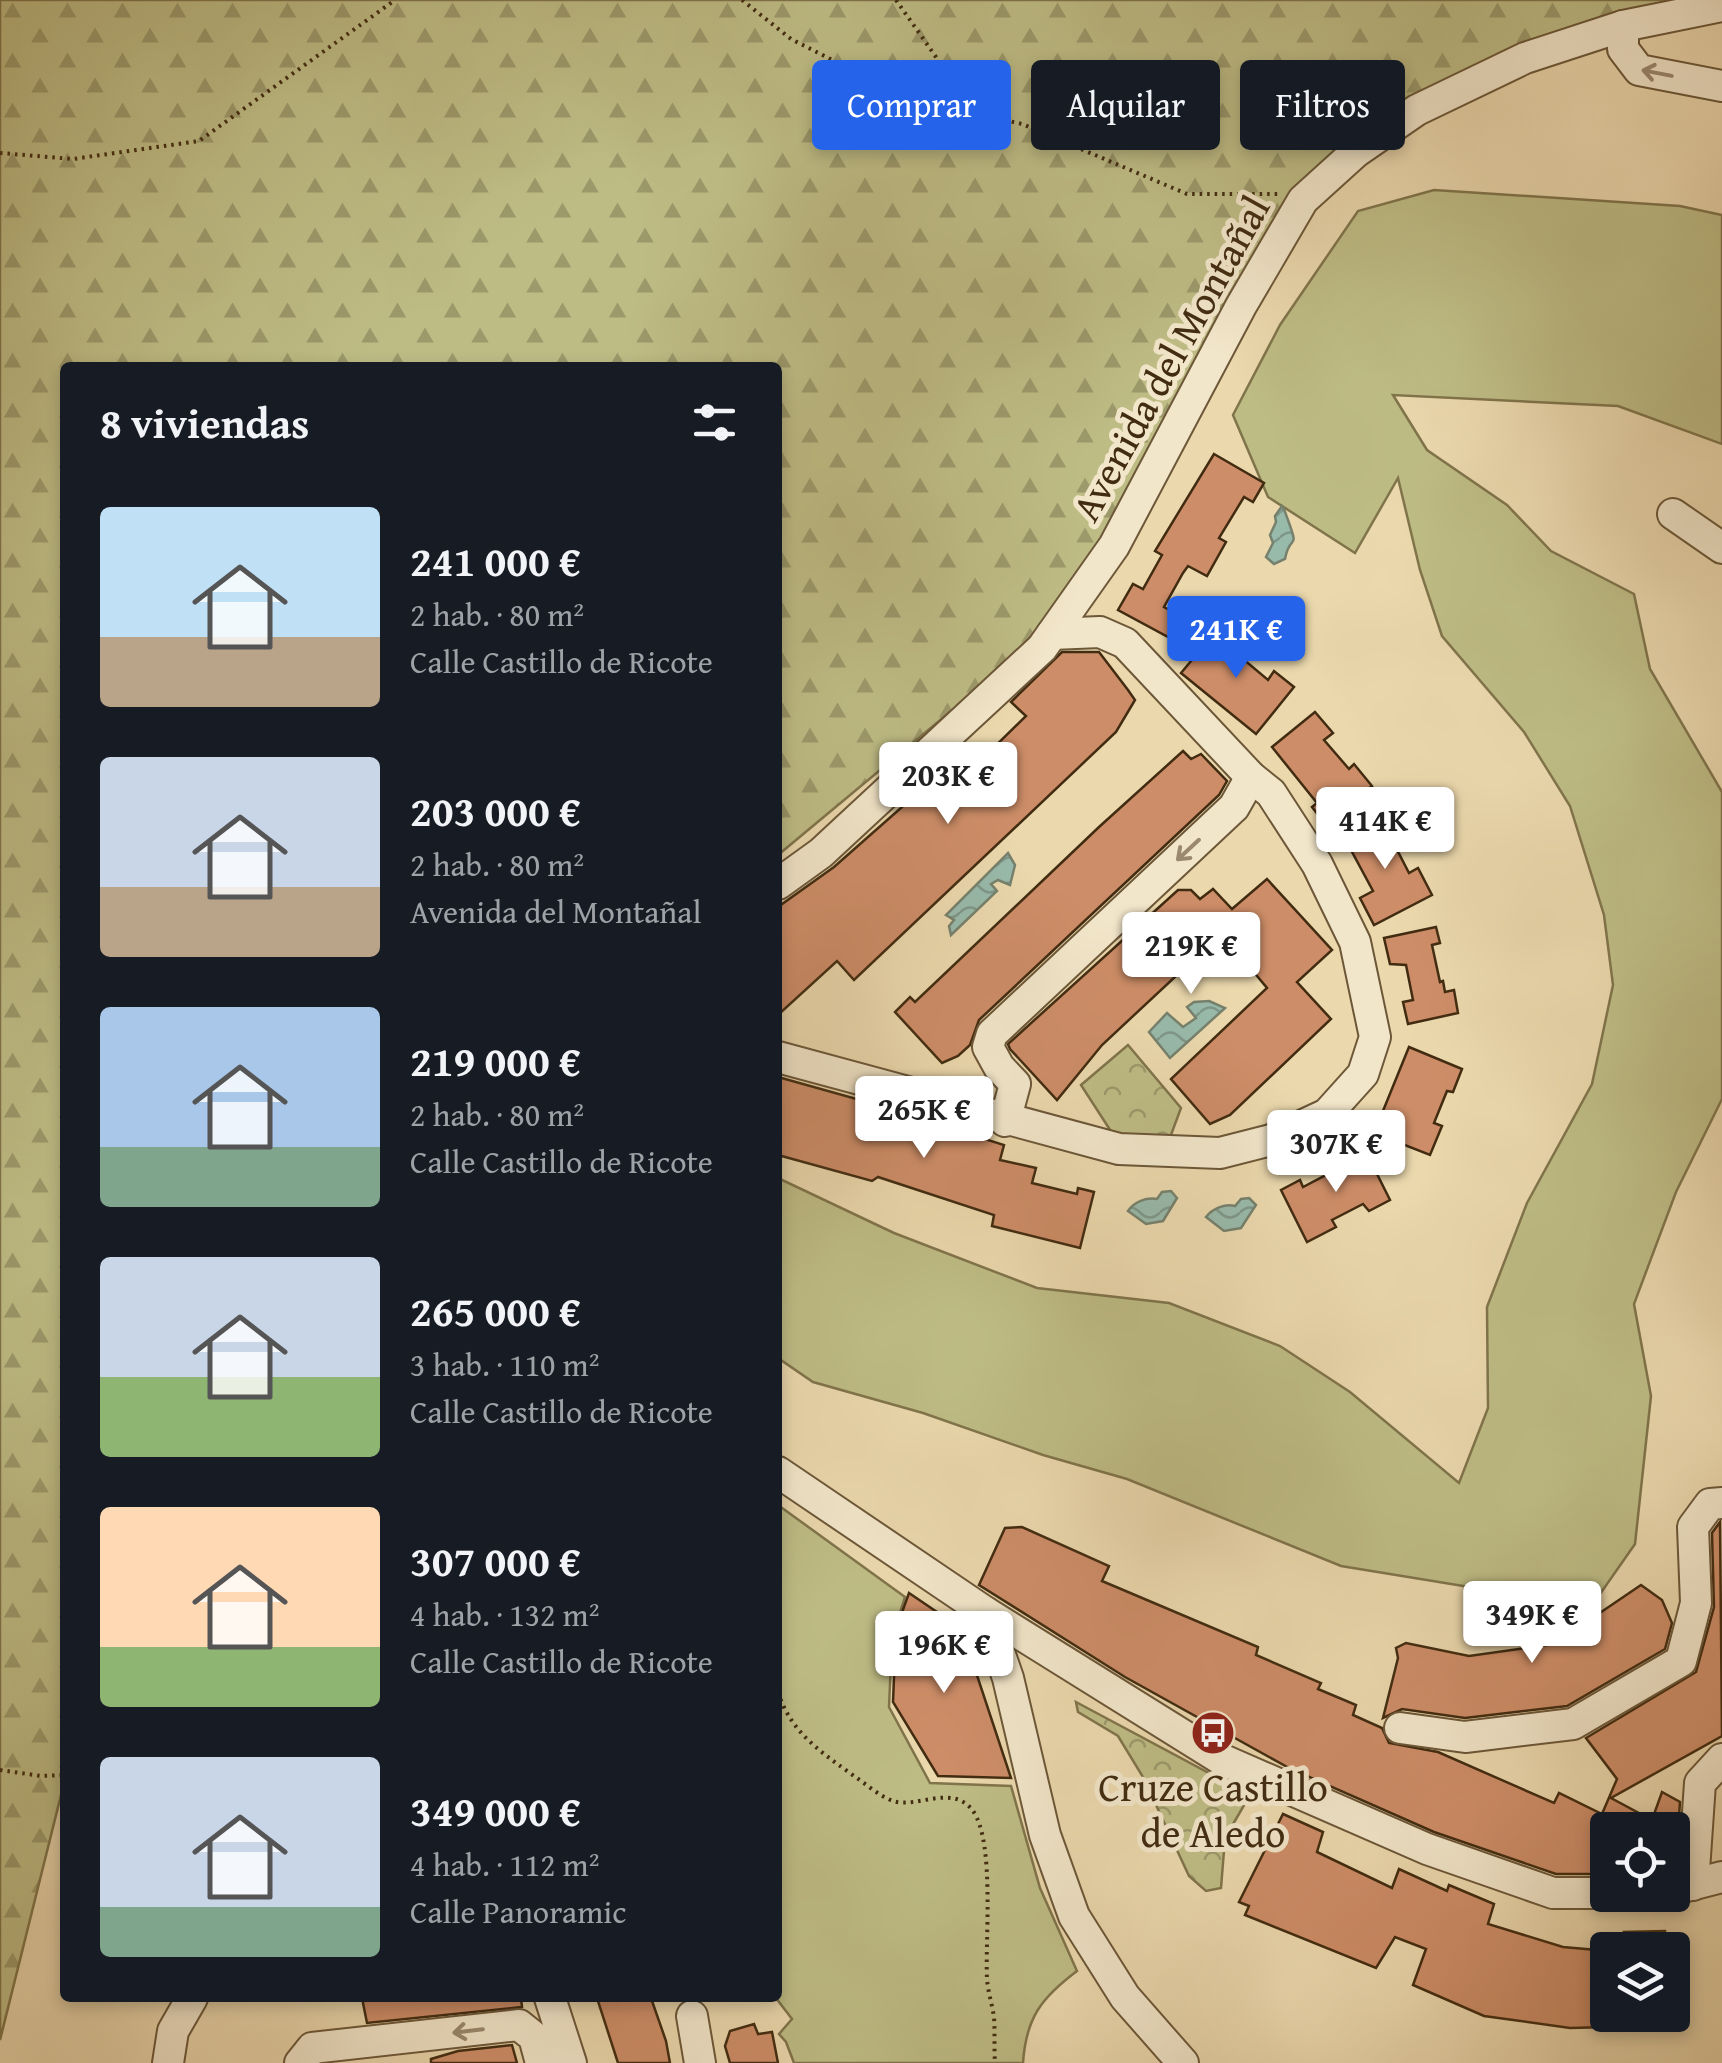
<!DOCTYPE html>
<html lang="es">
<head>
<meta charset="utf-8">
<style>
	body { margin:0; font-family:"Gentium Book Plus",serif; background:#20242c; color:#f1f3f6; height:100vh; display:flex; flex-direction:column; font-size:38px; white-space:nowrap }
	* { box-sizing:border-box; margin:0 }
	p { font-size:32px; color:#9ea1a6 }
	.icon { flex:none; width:55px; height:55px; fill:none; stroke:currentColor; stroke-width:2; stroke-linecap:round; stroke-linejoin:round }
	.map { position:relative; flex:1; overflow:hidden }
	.side { position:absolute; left:60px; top:362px; width:722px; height:1640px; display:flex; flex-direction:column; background:#171b24; border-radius:10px; box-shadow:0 5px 15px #0003 }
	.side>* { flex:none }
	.banner { position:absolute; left:812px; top:60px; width:758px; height:90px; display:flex; gap:20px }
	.buttons { position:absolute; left:1590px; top:1812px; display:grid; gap:20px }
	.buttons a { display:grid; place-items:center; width:100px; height:100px; border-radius:10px; background:#171b24; box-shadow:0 5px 15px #0003; font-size:50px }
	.price { position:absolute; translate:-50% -85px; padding:0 22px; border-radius:10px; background:#fff; color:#222; font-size:32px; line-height:65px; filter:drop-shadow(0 2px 5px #0008) }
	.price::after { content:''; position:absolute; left:50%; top:60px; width:30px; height:22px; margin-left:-15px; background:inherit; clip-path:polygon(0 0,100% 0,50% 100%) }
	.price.current { background:#2563eb; color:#fff }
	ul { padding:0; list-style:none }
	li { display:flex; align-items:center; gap:30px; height:250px; padding:0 40px }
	li span { display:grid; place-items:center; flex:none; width:280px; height:200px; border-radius:10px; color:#555 }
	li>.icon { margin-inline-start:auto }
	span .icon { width:120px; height:120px; fill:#fffc; stroke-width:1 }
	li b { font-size:42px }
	h2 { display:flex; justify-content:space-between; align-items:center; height:120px; padding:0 40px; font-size:42px }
	.pill { padding:0 35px; border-radius:10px; background:#171b24; box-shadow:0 5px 15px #0003; font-size:35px; line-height:90px }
	.pill.current { background:#2563eb; color:#fff }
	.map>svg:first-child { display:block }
</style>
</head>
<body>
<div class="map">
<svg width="1722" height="2063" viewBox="0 0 1722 2063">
	<defs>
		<pattern id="forest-firs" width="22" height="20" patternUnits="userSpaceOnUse" patternTransform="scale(2.5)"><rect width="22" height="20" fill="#bebc85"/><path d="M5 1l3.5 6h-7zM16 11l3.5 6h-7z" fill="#9c996b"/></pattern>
		<pattern id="park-crowns" width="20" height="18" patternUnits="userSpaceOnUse" patternTransform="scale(2.5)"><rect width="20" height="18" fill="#bebc85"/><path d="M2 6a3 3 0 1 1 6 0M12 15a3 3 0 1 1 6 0" fill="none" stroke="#9c996b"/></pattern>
		<pattern id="water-waves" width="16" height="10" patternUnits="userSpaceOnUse" patternTransform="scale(2.5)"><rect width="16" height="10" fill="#98baab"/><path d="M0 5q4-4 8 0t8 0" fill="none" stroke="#7e978a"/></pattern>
	</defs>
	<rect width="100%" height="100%" fill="#ebd8ad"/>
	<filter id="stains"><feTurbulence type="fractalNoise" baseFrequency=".002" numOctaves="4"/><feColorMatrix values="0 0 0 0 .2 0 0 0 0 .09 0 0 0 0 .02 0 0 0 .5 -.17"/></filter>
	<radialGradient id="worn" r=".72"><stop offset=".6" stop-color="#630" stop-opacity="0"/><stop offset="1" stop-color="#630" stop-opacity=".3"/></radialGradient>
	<g fill="#bebc85" stroke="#80744b" stroke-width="2.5">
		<polygon points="1434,190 1680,206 1722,215 1722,444 1618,406 1393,395 1427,450 1507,505 1551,551 1634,594 1650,669 1722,792 1722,1099 1676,1192 1634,1304 1651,1396 1635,1544 1591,1607 1341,1566 1127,1479 1043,1455 923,1413 813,1382 778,1358 778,1178 894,1233 1037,1288 1169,1303 1280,1346 1350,1392 1459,1483 1488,1408 1487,1307 1527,1203 1592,1084 1613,985 1604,915 1570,806 1524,732 1442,636 1420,570 1398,478 1355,553 1268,497 1233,415 1280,325 1358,211"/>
		<path d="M778,1505L905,1597L892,1638L889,1707L930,1783L1011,1786L1040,1888L1077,1971C1041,1998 1026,2018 1023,2063H794L786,2042L779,2034L792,2019L776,1998Z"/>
	</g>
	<polygon fill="url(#forest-firs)" stroke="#80744b" stroke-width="2.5" points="0,0 1709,0 1525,58 1303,200 1082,602 778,855 778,368 65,368 65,1779 0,2040"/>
	<g fill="url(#park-crowns)" stroke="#80744b" stroke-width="2.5">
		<polygon points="1128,1045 1181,1108 1168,1143 1114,1136 1081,1085"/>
		<polygon points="1076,1702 1250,1795 1225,1838 1221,1888 1206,1891 1189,1876 1143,1777 1118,1736 1078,1712"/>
	</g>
	<g fill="url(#water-waves)" stroke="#76816d" stroke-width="2.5">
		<path d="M1282,506C1285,510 1286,515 1288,520C1300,553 1290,532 1285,559L1274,564L1266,557L1273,543L1270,535L1276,522L1275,516Z"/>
		<polygon points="1008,853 1015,865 1010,885 998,880 991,884 997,891 951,935 949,926 954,920 946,915"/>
		<polygon points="1209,1001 1225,1008 1170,1058 1149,1032 1167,1013 1183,1027 1196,1018 1187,1007 1194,1002"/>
		<path d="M1171,1191L1177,1198L1163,1221L1146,1224L1128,1211C1134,1202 1146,1197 1157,1199L1162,1192Z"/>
		<path d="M1249,1198L1256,1205L1241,1228L1224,1231L1206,1217C1212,1209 1225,1203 1235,1206L1241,1199Z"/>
	</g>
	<g fill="#cd8d68" stroke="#422c11" stroke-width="2.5">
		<polygon points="1214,454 1264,483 1253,502 1244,497 1219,538 1226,542 1207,576 1188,566 1183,573 1164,607 1182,617 1170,638 1118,610 1133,584 1143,589 1162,555 1155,551"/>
		<polygon points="1222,624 1246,644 1239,652 1245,657 1243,659 1268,680 1274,671 1294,687 1256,734 1181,673"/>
		<polygon points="1062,652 1099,652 1128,690 1135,700 1116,732 854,980 837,961 778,1015 778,907 834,867 953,762 976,765 1026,716 1011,702"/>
		<polygon points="1315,712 1333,733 1324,740 1349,769 1354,764 1372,786 1325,824 1312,807 1317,803 1272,747"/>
		<polygon points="1183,751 1191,759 1201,754 1227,781 1219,795 979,1020 970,1045 958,1056 942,1063 895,1012 910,997 915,1002 1099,827"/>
		<polygon points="1385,815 1396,835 1391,838 1409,873 1418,868 1432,895 1374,925 1360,898 1373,891 1344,837"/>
		<polygon points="1267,879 1332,950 1297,982 1331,1019 1230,1115 1210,1124 1171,1079 1267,988 1217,928 1205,949 1102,1045 1057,1100 1010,1049 1008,1044 1178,890 1191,890 1200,899 1213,889 1232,909"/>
		<polygon points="1436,927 1440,943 1432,945 1440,982 1443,981 1445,992 1454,990 1458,1013 1408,1024 1403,1002 1413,1000 1406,965 1390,964 1384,938"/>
		<polygon points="1409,1047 1462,1069 1453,1092 1447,1091 1434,1123 1442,1126 1430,1155 1374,1133"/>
		<polygon points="778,1077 896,1110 904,1129 922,1119 1004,1145 1000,1160 1036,1168 1032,1183 1077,1194 1078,1188 1094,1192 1080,1248 992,1226 994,1215 878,1177 872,1181 778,1155"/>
		<polygon points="1363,1146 1390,1200 1369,1211 1363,1204 1332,1220 1336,1227 1307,1242 1281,1190 1300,1180 1303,1187 1343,1166 1339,1158"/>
		<polygon points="1720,1522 1722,1736 1611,1798 1652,1820 1662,1792 1680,1802 1678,1830 1608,1830 1608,1874 1556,1874 1434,1832 1289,1768 1125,1677 979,1585 1005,1528 1022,1527 1109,1566 1102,1581 1258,1647 1256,1655 1321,1683 1318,1689 1356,1705 1353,1715 1382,1728 1389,1743 1438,1752 1554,1803 1559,1793 1602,1814 1617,1779 1586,1738 1696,1672 1714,1607 1712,1533"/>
		<polygon points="1641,1585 1662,1600 1672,1623 1665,1649 1567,1706 1465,1718 1402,1709 1383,1718 1398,1658 1396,1648 1406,1643 1469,1656 1554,1644"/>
		<polygon points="909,1593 956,1625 966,1642 1011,1778 938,1776 893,1702 896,1629"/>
		<polygon points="1283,1814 1323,1832 1317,1852 1392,1888 1399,1869 1447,1891 1449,1885 1494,1904 1488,1924 1563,1947 1608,1951 1608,2027 1570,2028 1484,2016 1413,1985 1426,1949 1395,1937 1376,1968 1245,1915 1249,1906 1239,1902"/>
		<polygon points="1665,1931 1665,1950 1627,1950 1624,1932"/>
		<polygon points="362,1998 521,1998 522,2007 367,2023"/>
		<polygon points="597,1998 651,1998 666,2041 670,2063 618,2063"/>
		<polygon points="754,2024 758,2034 772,2032 778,2063 730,2063 725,2046 730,2031"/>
		<polygon points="512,2045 517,2063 431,2063 431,2059 458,2051"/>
	</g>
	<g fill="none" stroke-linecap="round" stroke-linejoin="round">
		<defs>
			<g id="minor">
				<polyline points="1623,26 1623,49 1639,70 1722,86"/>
				<polyline points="1673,514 1722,548"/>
				<polyline points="778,884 821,853 1042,648 1114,546 1241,306 1303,200 1356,152 1417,110 1525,58 1623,26 1722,6"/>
				<polyline points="778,1057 1119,1149 1220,1153 1271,1140 1327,1114 1363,1074 1375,1037 1355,942 1317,864 1271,793 1251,777 1125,643 1100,632 1052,634"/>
				<polyline points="1005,1121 1015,1084 999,1067 988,1047 992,1034 1234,807 1251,777"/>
				<polyline points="778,1472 985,1612 1221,1759 1427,1849 1553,1893 1608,1893"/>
				<polyline points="985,1612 1008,1678 1045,1835 1074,1916 1125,1997 1183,2063"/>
				<polyline points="1400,1728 1465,1737 1573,1724 1681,1661 1696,1603 1693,1527 1710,1504 1722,1503"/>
				<polyline points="1693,1885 1700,1783 1722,1759"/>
				<polyline points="1675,1889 1722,1877"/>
				<polyline points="550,1998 571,2063"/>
				<polyline points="692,2016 700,2063"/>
				<polyline points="168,2063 173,2031 192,1998"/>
				<polyline points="300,2063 312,2048 519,2025 534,2037 541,2063"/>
			</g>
		</defs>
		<use href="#minor" stroke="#6c5738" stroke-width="34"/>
		<g stroke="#422c11" stroke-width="4" stroke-dasharray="2.5 5" stroke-linecap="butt">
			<polyline points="742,0 791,39 905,97 1022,124 1187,194 1279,194"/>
			<polyline points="896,0 943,67 969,112"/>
			<polyline points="0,153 73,159 199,141 395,0"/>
			<path d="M778,1692C791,1733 821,1752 854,1776C866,1784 879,1796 893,1801C916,1809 953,1783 973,1811C995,1842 985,1940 987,1979C988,1992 992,2004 994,2017C995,2032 994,2048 995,2063"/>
			<polyline points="0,1770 41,1776 65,1775"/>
		</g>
		<use href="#minor" stroke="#f2e6ca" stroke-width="30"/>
	</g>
	<defs><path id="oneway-shaft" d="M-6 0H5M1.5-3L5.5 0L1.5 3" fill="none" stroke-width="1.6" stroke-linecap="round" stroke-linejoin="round" transform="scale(2.5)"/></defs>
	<g stroke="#9a896e">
		<use href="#oneway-shaft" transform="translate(1657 73) rotate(-169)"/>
		<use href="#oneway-shaft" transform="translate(1188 850) rotate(137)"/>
		<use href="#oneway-shaft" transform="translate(468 2031) rotate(173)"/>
	</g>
	<defs>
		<symbol id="bus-disc" viewBox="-11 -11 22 22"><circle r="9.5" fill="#8f2418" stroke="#f2e6ca"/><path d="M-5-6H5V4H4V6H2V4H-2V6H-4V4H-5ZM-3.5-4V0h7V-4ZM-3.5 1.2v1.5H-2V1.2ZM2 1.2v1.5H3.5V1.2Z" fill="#fff"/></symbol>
	</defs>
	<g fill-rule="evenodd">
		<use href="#bus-disc" x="1188" y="1708" width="50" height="50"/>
	</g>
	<g text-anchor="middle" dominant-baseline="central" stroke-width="10" stroke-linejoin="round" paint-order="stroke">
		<g font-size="40" fill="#422c11" stroke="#f2e6ca">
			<text transform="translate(1170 358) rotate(-61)">Avenida del Montañal</text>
		</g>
		<g font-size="40" fill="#422c11" stroke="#f2e6ca">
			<text x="1213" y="1786">Cruze Castillo<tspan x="1213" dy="46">de Aledo</tspan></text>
		</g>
	</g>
	<rect width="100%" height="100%" filter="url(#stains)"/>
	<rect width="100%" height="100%" fill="url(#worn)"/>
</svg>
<div class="buttons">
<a><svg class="icon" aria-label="locate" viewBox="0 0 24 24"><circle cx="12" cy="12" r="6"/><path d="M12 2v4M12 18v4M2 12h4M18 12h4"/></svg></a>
<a><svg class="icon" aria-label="layers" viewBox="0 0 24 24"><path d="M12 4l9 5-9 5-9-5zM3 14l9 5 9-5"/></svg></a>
</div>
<b class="price current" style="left:1236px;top:681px">241K €</b>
<b class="price" style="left:948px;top:827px">203K €</b>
<b class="price" style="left:1385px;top:872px">414K €</b>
<b class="price" style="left:1191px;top:997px">219K €</b>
<b class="price" style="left:924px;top:1161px">265K €</b>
<b class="price" style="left:1336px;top:1195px">307K €</b>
<b class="price" style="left:1532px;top:1666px">349K €</b>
<b class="price" style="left:944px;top:1696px">196K €</b>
<div class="banner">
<a class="pill current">Comprar</a>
<a class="pill">Alquilar</a>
<a class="pill">Filtros</a>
</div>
<section class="side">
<h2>8 viviendas<svg class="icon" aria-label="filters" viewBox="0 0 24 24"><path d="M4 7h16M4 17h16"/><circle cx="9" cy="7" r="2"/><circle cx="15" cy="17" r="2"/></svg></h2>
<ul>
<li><span style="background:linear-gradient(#bfe0f5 65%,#b9a48a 0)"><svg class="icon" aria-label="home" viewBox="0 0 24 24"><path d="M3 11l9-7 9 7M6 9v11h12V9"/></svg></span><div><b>241 000 €</b><p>2 hab. · 80 m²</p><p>Calle Castillo de Ricote</p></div></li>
<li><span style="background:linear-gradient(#c9d6e8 65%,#b9a48a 0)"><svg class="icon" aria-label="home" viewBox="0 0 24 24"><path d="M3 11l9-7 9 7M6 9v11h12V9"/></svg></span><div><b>203 000 €</b><p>2 hab. · 80 m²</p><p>Avenida del Montañal</p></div></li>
<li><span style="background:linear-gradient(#a9c7e8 70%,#7fa58c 0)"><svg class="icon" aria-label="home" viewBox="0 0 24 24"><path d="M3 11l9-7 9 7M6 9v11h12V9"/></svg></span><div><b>219 000 €</b><p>2 hab. · 80 m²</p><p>Calle Castillo de Ricote</p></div></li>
<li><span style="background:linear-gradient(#c9d6e8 60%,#8fb573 0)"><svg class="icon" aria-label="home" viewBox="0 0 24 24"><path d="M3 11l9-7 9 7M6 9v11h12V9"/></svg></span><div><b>265 000 €</b><p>3 hab. · 110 m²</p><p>Calle Castillo de Ricote</p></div></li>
<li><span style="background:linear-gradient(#ffd9b3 70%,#8fb573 0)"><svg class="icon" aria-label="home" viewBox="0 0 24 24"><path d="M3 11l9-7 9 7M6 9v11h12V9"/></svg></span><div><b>307 000 €</b><p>4 hab. · 132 m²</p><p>Calle Castillo de Ricote</p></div></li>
<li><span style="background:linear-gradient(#c9d6e8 75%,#7fa58c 0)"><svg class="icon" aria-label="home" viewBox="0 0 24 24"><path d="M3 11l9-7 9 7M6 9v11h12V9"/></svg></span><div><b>349 000 €</b><p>4 hab. · 112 m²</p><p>Calle Panoramic</p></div></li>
</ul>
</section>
</div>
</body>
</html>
